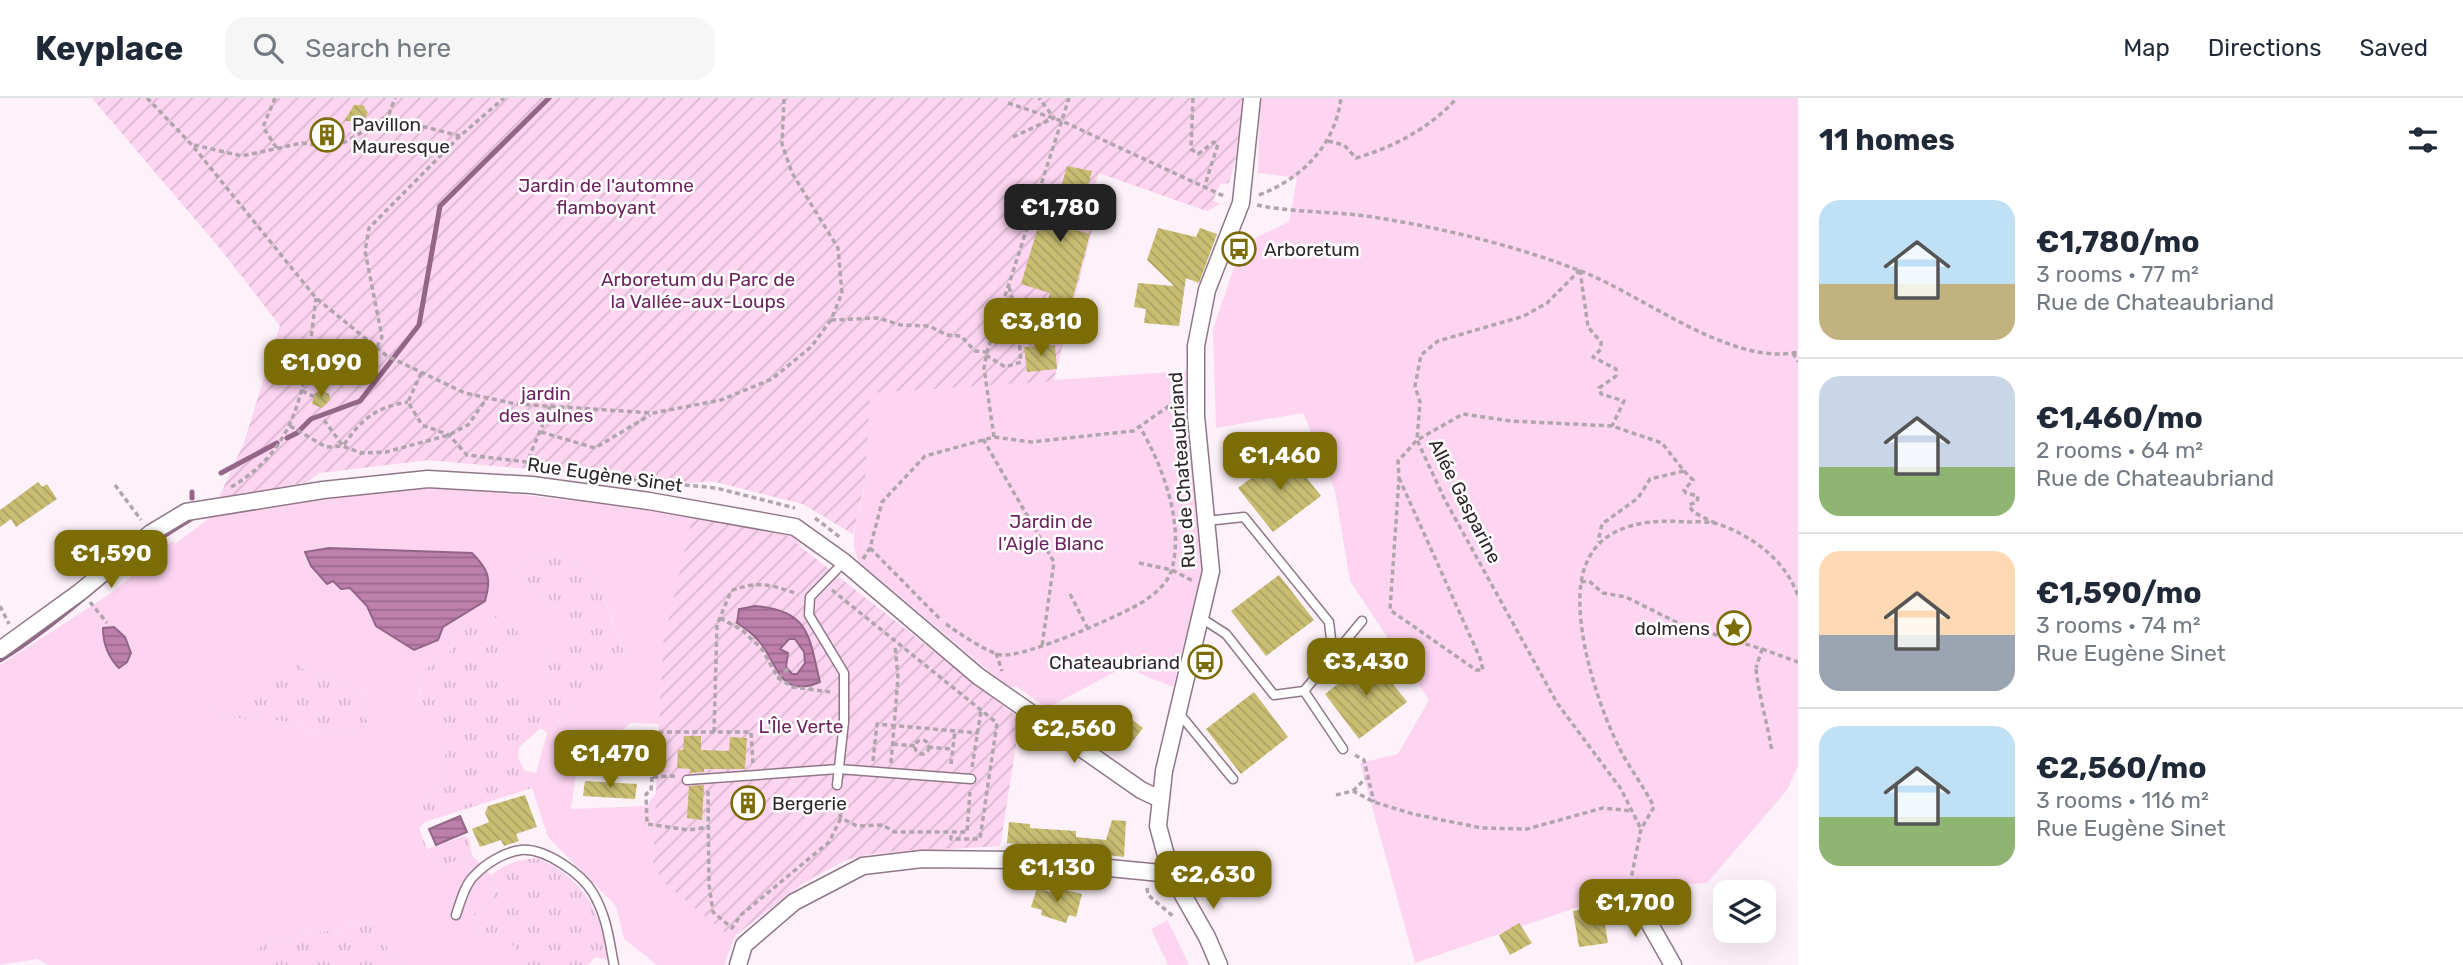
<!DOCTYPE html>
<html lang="en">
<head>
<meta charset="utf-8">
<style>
	body { margin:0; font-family:Rubik,sans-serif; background:#f6f6f7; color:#1f2937; height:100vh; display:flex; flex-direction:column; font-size:26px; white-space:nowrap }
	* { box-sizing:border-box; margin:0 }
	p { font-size:23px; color:#747a83 }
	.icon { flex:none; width:38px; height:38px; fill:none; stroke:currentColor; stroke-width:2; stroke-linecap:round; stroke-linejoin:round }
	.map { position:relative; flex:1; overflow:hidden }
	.drawer { display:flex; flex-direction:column; background:#fff; width:665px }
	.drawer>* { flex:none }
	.tools { position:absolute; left:1713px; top:782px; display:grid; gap:14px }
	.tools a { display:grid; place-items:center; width:63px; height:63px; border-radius:14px; background:#fff; box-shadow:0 7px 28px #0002; font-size:35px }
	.price { position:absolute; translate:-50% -60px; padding:0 16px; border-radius:14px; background:#7b6c06; color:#fff; font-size:23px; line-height:46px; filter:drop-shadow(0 2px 4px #0008) }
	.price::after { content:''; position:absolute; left:50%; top:42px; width:21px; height:16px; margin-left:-10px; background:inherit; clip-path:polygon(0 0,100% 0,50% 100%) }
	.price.selected { background:#222; color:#fff }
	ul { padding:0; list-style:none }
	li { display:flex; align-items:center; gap:21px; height:175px; padding:0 21px }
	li+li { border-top:2px solid #e0e1e3 }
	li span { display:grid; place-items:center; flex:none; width:196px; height:140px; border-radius:21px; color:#555 }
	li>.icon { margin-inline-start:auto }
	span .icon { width:84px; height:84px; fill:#fffc; stroke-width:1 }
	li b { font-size:30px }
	h2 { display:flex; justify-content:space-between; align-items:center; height:84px; padding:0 21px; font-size:30px }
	header { display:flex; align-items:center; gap:42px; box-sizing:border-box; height:98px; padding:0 35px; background:#fff; border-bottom:2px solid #e0e1e3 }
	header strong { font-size:33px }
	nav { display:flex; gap:38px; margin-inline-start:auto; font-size:24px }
	.search { width:490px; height:63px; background:#f6f6f7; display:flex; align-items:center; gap:18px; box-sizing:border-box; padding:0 24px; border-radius:21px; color:#747a83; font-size:26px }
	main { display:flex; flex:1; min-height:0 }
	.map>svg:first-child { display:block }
</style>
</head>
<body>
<header>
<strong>Keyplace</strong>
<div class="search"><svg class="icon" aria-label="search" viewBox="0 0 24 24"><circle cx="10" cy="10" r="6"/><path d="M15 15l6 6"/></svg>Search here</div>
<nav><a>Map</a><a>Directions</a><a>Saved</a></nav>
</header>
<main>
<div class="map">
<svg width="1798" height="867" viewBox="0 0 1798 867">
	<defs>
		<pattern id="grass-tufts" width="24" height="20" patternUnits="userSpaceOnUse" patternTransform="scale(1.75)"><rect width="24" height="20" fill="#fdd5f1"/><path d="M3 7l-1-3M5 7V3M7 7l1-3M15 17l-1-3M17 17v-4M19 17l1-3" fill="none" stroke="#d9b7cf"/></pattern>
		<pattern id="garden-furrows" width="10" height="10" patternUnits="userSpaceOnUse" patternTransform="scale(1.75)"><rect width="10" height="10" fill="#fdd5f1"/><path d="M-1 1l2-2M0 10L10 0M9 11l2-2" fill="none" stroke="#d9b7cf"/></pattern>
		<pattern id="water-rules" width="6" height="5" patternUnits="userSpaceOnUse" patternTransform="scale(1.75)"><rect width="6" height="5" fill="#bd80ad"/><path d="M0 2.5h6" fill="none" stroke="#9a698d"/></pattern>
		<pattern id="building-back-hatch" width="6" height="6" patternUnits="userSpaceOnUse" patternTransform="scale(1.75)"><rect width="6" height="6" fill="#c9bd72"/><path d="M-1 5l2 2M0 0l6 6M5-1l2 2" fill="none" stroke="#ada263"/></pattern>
	</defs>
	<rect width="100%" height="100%" fill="#fdf2f9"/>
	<g fill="url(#grass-tufts)">
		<polygon points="551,453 593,474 625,555 547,635 541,630 519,649 518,660 525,673 536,675 532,690 425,724 419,730 427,751 464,738 469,740 472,757 441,769 416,746 416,716 441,685 446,649 421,615 420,575 450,553 458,531 518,510 518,544 548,580 545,556 559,548 555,510 517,474 519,466"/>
		<polygon points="284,555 304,571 367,595 362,614 370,626 351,638 342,631 323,635 283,623 232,620 205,611 242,602 273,561"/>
		<path d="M537,760C582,778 603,816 608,862L595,859L588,867H526L523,858L478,840L473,817L494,797L495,782L491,777C505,765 519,762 537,760Z"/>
		<polygon points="380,824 389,856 403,867 249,867 248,859 267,843"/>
	</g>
	<g fill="#fdd5f1" fill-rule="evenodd">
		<path d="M92,0H1244L1239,47L1229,85L1220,86L1213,103L1220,106L1207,113L1099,75L1082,123L1092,132L1054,282L1186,273L1204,465L1173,589L1124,569L1047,610L1016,588L1009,590L860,465C845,442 862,410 865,385L853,436L803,406L712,383L689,385L428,362L319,375L307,384L218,402L244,345L280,228L223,154Z"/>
		<polygon points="1260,0 1798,0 1798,668 1787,692 1707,785 1633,790 1415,865 1360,665 1398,656 1429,602 1350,483 1335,393 1303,315 1216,330 1213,231 1242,146 1289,124 1297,80 1258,75"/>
		<path d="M431,386L693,417L795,433L816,450L815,457L801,445L799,448L1020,621L1000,748L872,756L844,763L801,787L735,838L724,867H657L624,841L616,808L548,739L532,690L547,635L625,554L593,474L551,453L519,466L517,474L555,510L565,536L559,548L545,556L548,580L534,605L508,597L498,569L518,544L517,511L458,531L450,553L420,575L421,615L446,648L441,685L416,716V746L441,769L472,757L495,782L494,797L473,817L478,839L500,834L523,858L526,867H403L389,856L379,824L267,843L249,859V867H49L37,861L0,867V567L113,494L170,445L174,443L175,446L212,418ZM329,450L472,455L485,503L443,529L438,542L414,552L377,528L367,508L350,490L341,491L333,483L326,485L320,477ZM284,556L304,571L367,595L362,614L369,626L351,638L342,631L322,635L283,623L232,620L206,611L243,602L269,586L273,561ZM630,625L659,626L656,695L646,708L571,711L576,676Z"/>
		<polygon points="1168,822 1168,823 1189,867 1168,867 1151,831"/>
	</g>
	<g fill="url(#garden-furrows)">
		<polygon points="92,0 1244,0 1239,47 1229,85 1220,86 1213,103 1220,106 1207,113 1099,75 1082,123 1092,132 1053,283 870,295 865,382 853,436 803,406 712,383 689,385 428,362 319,375 307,384 218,402 244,345 280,228 223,154"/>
		<path d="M693,417L783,435L1020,621L1000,748C960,751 876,749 843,763C802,781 767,813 732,840L664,785L653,767L663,546Z"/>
	</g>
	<g fill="url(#water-rules)" stroke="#936587" stroke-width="2" fill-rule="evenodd">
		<path d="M329,450L472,455C488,471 492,480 485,503L443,529L438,542L414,552L376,528L367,508L350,490L341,491L333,483L327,486L311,468L305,454Z"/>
		<path d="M755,508C810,512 809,539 820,584C782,600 779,571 762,547C755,537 747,532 737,525L739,511ZM789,541H795L804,554L805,565L797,576H792L786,569L788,555L780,551Z"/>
		<path d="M114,529L125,539L131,555L127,564L119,570C108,559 103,546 103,530Z"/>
		<polygon points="460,718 467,734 436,747 429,731"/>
	</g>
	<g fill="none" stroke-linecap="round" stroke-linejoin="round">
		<g stroke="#936587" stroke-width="5">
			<polyline points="287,340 297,335 311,321 360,303 419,227 440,108 549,0"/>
			<polyline points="221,375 277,345"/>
			<polyline points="192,400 192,394"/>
			<path d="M0,562C68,521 122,460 191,421"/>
		</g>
	</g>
	<g fill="url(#building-back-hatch)">
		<polygon points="354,7 363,7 368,15 363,23 344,23"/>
		<polygon points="1067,68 1092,73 1076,132 1090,136 1069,214 1046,207 1050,195 1021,186 1043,112 1054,115"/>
		<polygon points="1158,130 1196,139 1200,130 1217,136 1199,185 1186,180 1179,228 1144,225 1146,211 1134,209 1138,185 1174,188 1147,162"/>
		<polygon points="1055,247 1057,271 1027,274 1024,249"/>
		<polygon points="322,293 329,296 330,302 322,310 312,306 315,295"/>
		<polygon points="1286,354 1321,398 1273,434 1238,390"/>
		<polygon points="38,384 42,389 47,386 57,401 16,429 11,421 0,429 0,412"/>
		<polygon points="1279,477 1314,522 1266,558 1231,513"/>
		<polygon points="1372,559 1407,604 1359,641 1325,596"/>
		<polygon points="1254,594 1288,639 1241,676 1206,631"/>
		<polygon points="1116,609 1143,630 1129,648 1102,627"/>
		<polygon points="684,638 701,638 701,652 729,653 730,639 747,640 745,671 704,671 704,674 690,675 690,671 677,670 678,652 683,652"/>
		<polygon points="585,683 637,686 635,701 583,698"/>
		<polygon points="704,687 702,722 687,720 689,688"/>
		<polygon points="525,697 537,729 516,736 519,743 504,748 501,742 480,749 472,731 489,724 485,715 488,708"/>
		<polygon points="1112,722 1126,723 1124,759 1007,745 1009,724 1030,726 1030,730 1076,733 1076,739 1106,742"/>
		<polygon points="1037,790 1060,797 1062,791 1082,796 1076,819 1069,817 1066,825 1041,817 1042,812 1031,809"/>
		<polygon points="1602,808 1608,845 1579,849 1573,813"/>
		<polygon points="1519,825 1532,845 1510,857 1499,837"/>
	</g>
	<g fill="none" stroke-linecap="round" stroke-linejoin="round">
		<defs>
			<g id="lane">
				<polyline points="1206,423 1244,419 1329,524 1333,558"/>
				<polyline points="1201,520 1226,536 1274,597 1304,593 1362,523"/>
				<polyline points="1304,593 1343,651"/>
				<polyline points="1178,614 1233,681"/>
				<polyline points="687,682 838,671 971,681"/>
				<polyline points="837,687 844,624 844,575 809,517 810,499 844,464"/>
				<path d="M456,817C460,805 465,786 474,778C485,766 504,754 521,752C545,750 581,775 593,795C607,819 609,841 614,867"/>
			</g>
			<g id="street">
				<polyline points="0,552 80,494 151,435 186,414 323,392 428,381 532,387 649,403 795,429 844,464 978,578 1141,692 1160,701"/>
				<polyline points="1635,800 1673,867"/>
				<polyline points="738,867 744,847 794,804 863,768 922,761 1026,762 1171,776"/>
				<polyline points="1219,867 1207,839 1171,776 1158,728 1164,673 1211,473 1196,318 1196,248 1207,192 1241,105 1252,0"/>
			</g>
		</defs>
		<use href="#lane" stroke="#907788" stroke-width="11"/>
		<use href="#street" stroke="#907788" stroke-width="19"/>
		<g stroke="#b0a5ad" stroke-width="3.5" stroke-dasharray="5 3.5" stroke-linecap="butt">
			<polyline points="147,0 192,47 316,200 387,258 465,295 516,306 653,315 721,302 772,281 811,249 831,222 842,195 838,150 792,75 782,46 784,0"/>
			<polyline points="275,0 263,29 278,52"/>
			<polyline points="1193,0 1191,51 1198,56 1214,44 1218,46 1204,90"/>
			<polyline points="1008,5 1062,23 1226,99"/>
			<polyline points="375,27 389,16 395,0"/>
			<polyline points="1013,39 1054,20 1039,0"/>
			<path d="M1328,43L1344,47L1356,60C1394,49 1430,30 1457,0"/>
			<polyline points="194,47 242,58 302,45 334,50 375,27 395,25 417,27 460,38"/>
			<path d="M1259,97C1303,80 1335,47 1341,0"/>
			<path d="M1257,107C1295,115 1334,113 1373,119C1442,130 1513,147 1578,172C1641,195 1730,269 1798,254"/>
			<polyline points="1580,172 1547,205 1524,218 1438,243 1421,257 1415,288 1420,304 1417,342 1445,402 1557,605 1621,691 1641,731"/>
			<polyline points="1580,172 1588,229 1601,244 1601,251 1593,259 1616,271 1616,278 1599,290 1601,296 1624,303 1612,328"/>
			<polyline points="831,222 878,220 901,227 929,228 947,237 961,238 975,253 987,254"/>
			<polyline points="377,249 382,239 365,153 369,130 460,38 504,0"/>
			<polyline points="1793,255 1798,264"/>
			<polyline points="986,257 1005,269 1021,264 1017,217 1009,189"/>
			<polyline points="421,275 408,304 422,327 449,337 467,357 527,364 550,309"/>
			<polyline points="302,293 315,299"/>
			<path d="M324,322L343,348C361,322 375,309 408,304"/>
			<polyline points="290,328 326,349 343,348 361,355 386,354 449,337 468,327 487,300"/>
			<polyline points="541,334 595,350 650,317"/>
			<polyline points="994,339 984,270 987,254 1069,0"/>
			<polyline points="983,341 1054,464 1042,548"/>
			<polyline points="1684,373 1693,382 1684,392 1686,395 1698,398 1697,404 1689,407 1693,414 1715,425"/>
			<polyline points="1399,380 1480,560 1483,572 1476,572 1390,512 1399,380 1398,363 1417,342 1463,316 1511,323 1612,328 1662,345 1684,373 1650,381 1638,400 1602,426 1598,444"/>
			<polyline points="634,382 716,390 795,410"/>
			<polyline points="115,387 141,422"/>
			<path d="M231,389C304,347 306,276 316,200"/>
			<polyline points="815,420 841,440"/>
			<polyline points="870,450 940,521"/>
			<polyline points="863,461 870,450 882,404 925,358 994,339 1031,344 1133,333 1179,301"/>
			<polyline points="1139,465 1172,472 1193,483"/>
			<polyline points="1581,484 1589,483 1603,495 1626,499 1678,525 1762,551 1756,570"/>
			<polyline points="832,492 997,625 980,741 951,741 951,734"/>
			<polyline points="1070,496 1087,529"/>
			<polyline points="90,504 107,525"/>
			<polyline points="0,508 9,526"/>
			<polyline points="720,520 742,532 762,551 778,580 793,589 830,594"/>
			<path d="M946,526C957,534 988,555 1001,557C1024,560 1123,517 1144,503C1156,495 1168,485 1172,471C1184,424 1163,369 1140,329"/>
			<polyline points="1762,551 1798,564"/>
			<polyline points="996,555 1002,573"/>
			<path d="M1756,571C1759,600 1768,626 1772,654"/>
			<polyline points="778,580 790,569"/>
			<path d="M714,634L717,527L731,493C759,482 771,487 798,496"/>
			<circle cx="922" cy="649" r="7"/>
			<polyline points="893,646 915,648"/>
			<polyline points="928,649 952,651"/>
			<polyline points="1355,657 1364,662 1374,704"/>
			<polyline points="873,663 877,626 978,635"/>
			<polyline points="891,665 898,580 895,547"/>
			<polyline points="951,666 955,632"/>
			<polyline points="972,669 981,613"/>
			<polyline points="675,678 652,679 650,634 751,634 753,665"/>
			<polyline points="652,679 651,693 646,696 647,726 689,732 709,729"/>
			<polyline points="708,693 709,787 713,814 732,830 741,817 829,744 841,720"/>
			<polyline points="1353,693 1366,680"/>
			<polyline points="1336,697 1353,693 1374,704 1413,716 1482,730 1527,731 1603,710 1632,713"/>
			<polyline points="836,699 841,720 857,728 882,727 895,734 967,734 970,694"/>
			<path d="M1630,786L1641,731L1654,709C1645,691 1634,676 1624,659C1600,615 1574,535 1581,485C1589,430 1638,420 1686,424C1696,424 1709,423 1718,426C1753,438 1786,463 1798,498"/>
			<polyline points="1147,790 1148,797 1174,819"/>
		</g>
		<use href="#lane" stroke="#fff" stroke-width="8"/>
		<use href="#street" stroke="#fff" stroke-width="16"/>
	</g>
	<defs>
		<symbol id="building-ring" viewBox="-11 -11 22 22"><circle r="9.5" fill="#fff" stroke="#7b6c06" stroke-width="1.5"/><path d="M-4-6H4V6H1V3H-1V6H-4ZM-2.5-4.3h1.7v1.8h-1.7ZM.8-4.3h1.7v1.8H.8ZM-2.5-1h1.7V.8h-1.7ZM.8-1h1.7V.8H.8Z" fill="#7b6c06"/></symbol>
		<symbol id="bus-ring" viewBox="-11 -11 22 22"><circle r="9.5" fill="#fff" stroke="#7b6c06" stroke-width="1.5"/><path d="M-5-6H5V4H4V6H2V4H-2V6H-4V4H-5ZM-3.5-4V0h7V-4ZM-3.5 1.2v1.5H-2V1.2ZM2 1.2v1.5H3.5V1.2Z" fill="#7b6c06"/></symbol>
		<symbol id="sight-ring" viewBox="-11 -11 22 22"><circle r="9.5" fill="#fff" stroke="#7b6c06" stroke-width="1.5"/><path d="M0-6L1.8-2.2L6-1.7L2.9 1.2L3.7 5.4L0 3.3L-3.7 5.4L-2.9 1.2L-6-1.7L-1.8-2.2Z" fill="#7b6c06"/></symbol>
	</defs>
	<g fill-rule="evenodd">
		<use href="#building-ring" x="308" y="18" width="38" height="38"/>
		<use href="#bus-ring" x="1220" y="132" width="38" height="38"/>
		<use href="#sight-ring" x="1715" y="511" width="38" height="38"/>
		<use href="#bus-ring" x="1186" y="545" width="38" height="38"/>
		<use href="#building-ring" x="729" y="686" width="38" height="38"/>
	</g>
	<g text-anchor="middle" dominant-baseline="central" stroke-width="5" stroke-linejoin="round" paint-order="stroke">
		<g font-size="19" fill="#31262e" stroke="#fff" text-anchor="start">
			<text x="352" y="26">Pavillon<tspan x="352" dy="22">Mauresque</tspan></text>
			<text x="1264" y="151">Arboretum</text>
			<text x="1710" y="530" text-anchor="end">dolmens</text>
			<text x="1180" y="564" text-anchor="end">Chateaubriand</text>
			<text x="772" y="705">Bergerie</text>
		</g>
		<g font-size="19" fill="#6e245f" stroke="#fff">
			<text x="606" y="87">Jardin de l'automne<tspan x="606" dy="22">flamboyant</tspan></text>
			<text x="698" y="181">Arboretum du Parc de<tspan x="698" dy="22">la Vallée-aux-Loups</tspan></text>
			<text x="546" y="295">jardin<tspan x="546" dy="22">des aulnes</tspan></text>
			<text x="1051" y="423">Jardin de<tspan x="1051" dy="22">l’Aigle Blanc</tspan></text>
			<text x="801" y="628">L'Île Verte</text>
		</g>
		<g font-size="19" fill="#31262e" stroke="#fff">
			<text transform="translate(1182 372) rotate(-94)">Rue de Chateaubriand</text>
			<text transform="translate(605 377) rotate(8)">Rue Eugène Sinet</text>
			<text transform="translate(1465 403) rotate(63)">Allée Gasparine</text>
		</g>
	</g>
</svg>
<div class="tools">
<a><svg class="icon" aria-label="layers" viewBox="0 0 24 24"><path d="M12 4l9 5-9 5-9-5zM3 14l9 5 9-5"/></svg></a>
</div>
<b class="price selected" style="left:1060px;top:146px">€1,780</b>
<b class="price" style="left:1041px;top:260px">€3,810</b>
<b class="price" style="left:321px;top:301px">€1,090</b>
<b class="price" style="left:1280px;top:394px">€1,460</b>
<b class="price" style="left:111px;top:492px">€1,590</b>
<b class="price" style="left:1366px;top:600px">€3,430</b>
<b class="price" style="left:1074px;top:667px">€2,560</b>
<b class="price" style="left:610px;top:692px">€1,470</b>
<b class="price" style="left:1057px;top:806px">€1,130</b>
<b class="price" style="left:1213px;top:813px">€2,630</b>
<b class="price" style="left:1635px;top:841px">€1,700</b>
</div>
<section class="drawer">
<h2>11 homes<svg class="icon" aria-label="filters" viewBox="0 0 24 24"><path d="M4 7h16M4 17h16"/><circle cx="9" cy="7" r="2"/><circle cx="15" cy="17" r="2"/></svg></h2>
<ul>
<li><span style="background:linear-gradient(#bfe0f5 60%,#c2b280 0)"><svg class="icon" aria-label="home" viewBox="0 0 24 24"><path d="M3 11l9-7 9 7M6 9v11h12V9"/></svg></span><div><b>€1,780/mo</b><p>3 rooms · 77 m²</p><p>Rue de Chateaubriand</p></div></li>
<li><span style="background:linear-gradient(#c9d6e8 65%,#8fb573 0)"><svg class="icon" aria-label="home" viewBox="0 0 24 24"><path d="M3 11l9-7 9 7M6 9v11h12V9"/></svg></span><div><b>€1,460/mo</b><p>2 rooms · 64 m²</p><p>Rue de Chateaubriand</p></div></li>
<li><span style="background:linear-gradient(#ffd9b3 60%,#9aa5b1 0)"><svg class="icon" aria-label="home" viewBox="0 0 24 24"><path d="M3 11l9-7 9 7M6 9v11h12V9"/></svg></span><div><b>€1,590/mo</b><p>3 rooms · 74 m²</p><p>Rue Eugène Sinet</p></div></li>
<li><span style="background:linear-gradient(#bfe0f5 65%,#8fb573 0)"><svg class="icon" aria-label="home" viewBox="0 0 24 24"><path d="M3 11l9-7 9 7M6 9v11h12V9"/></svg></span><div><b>€2,560/mo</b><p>3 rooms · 116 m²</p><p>Rue Eugène Sinet</p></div></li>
</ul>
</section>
</main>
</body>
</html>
